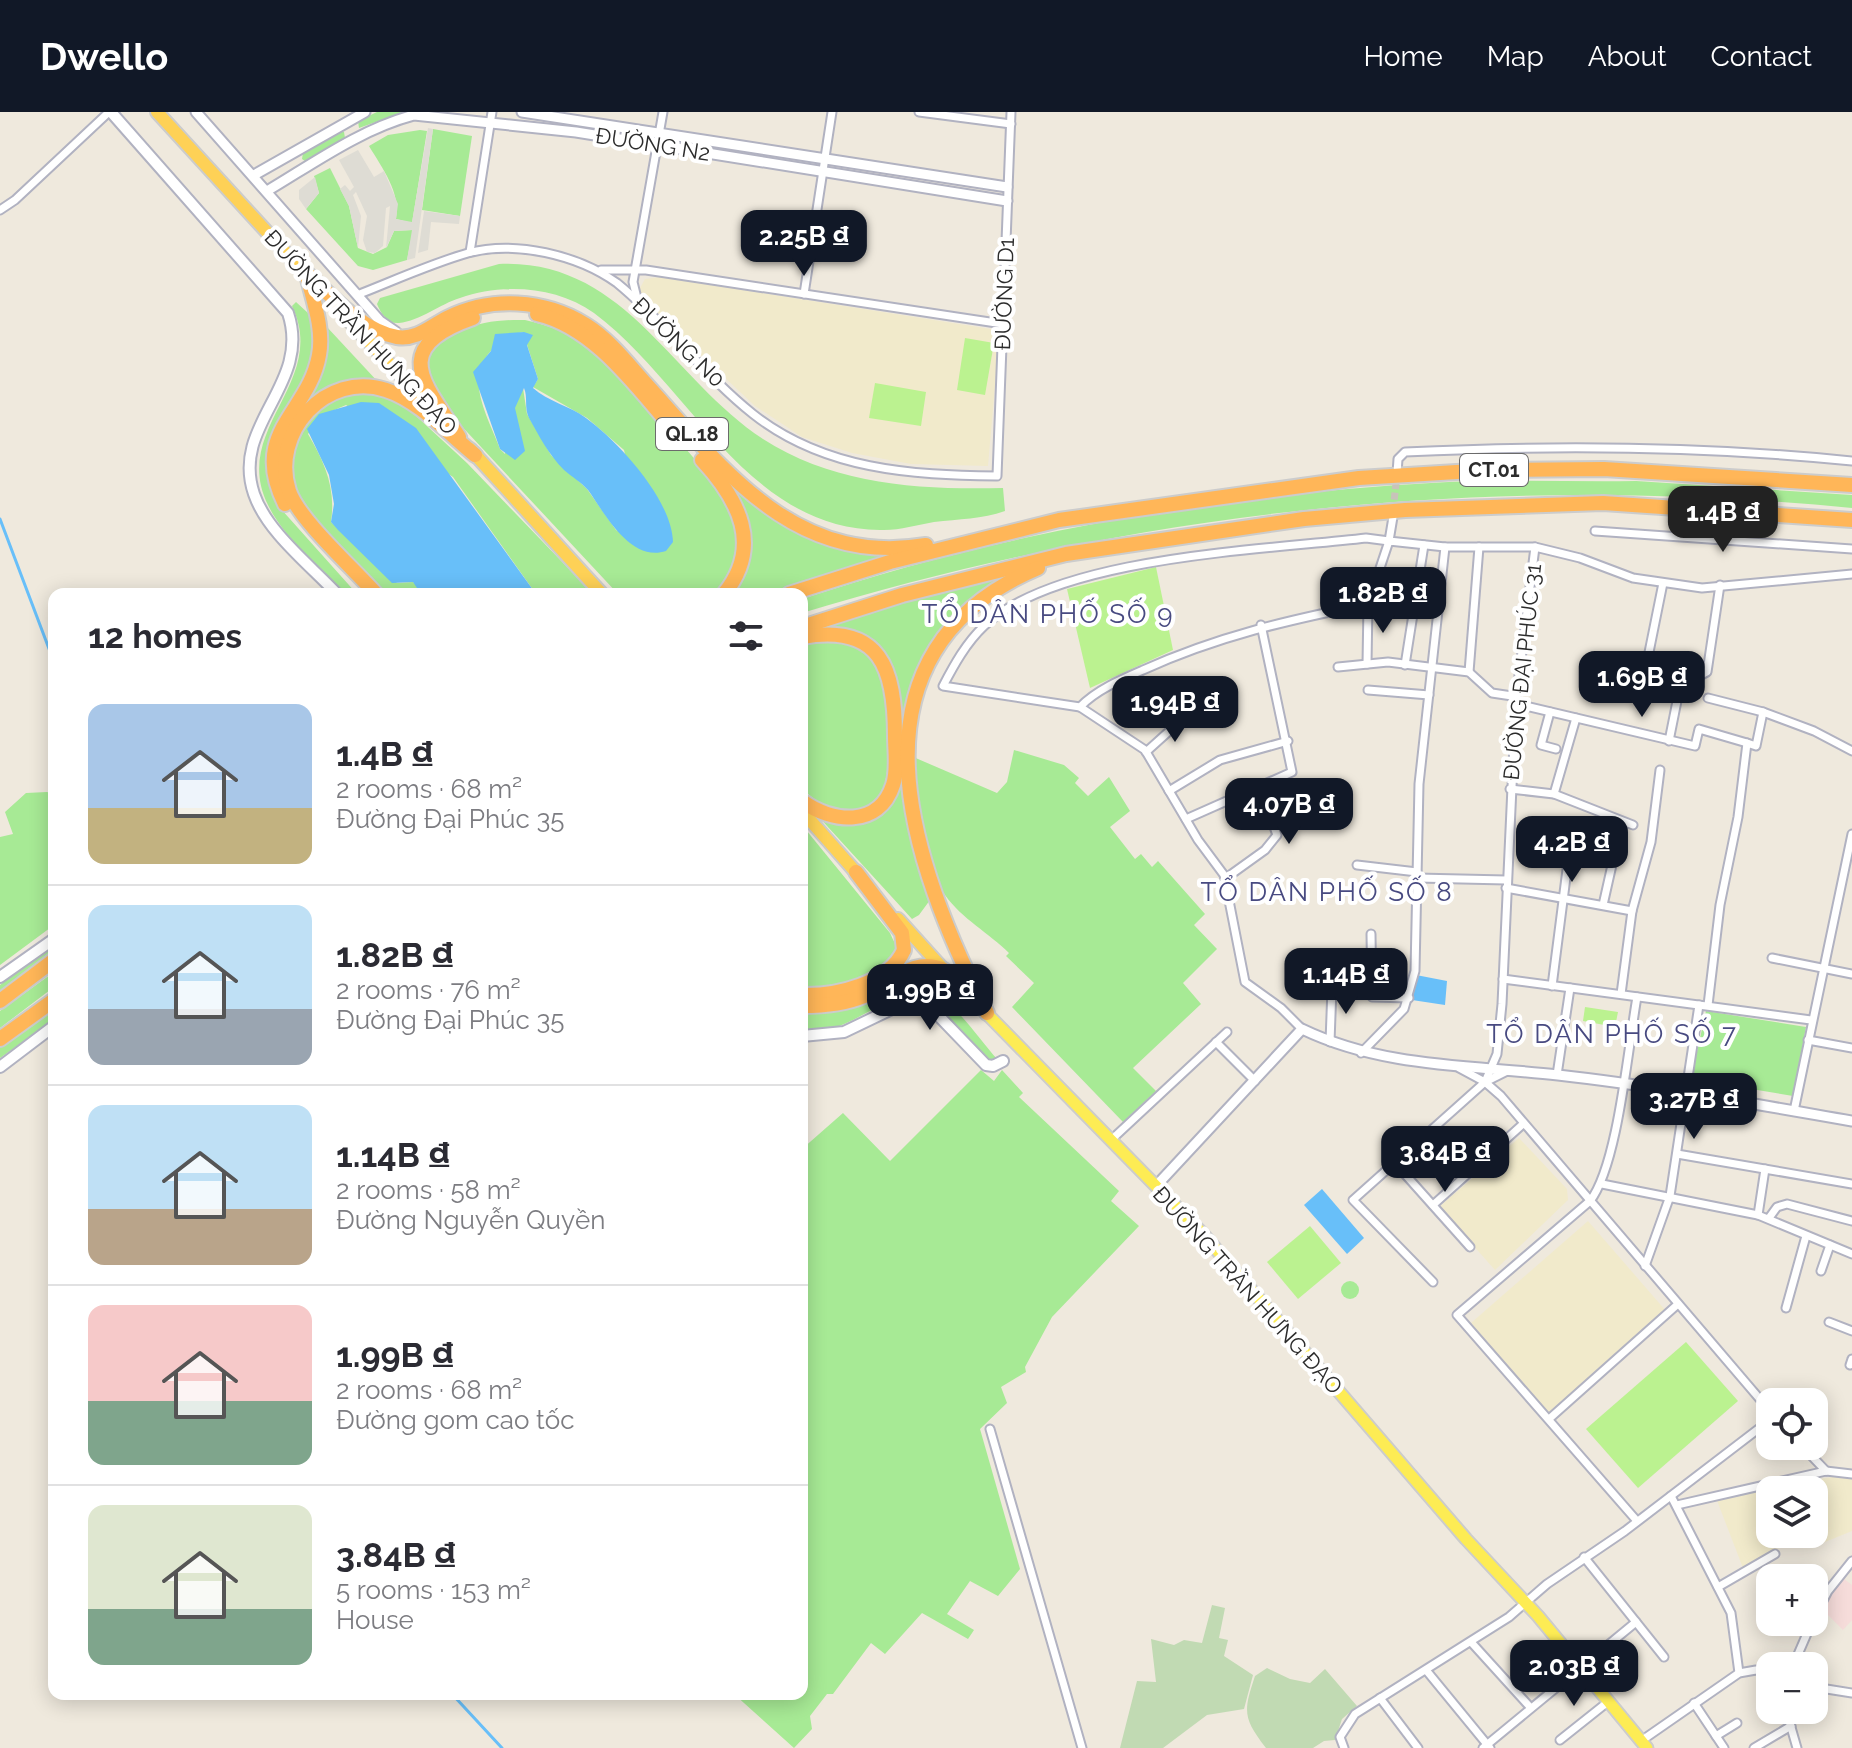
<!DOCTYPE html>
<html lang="en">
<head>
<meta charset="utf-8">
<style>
	body { margin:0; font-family:Raleway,sans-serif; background:#f7f7f7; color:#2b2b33; height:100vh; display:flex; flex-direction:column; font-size:30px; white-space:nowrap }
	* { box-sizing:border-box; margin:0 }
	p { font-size:26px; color:#7c7c81 }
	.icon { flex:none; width:44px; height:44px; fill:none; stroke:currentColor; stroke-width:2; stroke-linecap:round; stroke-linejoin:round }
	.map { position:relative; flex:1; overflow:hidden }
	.sheet { position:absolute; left:48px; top:476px; width:760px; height:1112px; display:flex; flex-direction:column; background:#fff; border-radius:16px; box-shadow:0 4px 20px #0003 }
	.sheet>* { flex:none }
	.tools { position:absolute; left:1756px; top:1276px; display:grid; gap:16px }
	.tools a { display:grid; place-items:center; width:72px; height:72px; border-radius:16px; background:#fff; box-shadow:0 4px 20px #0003; font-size:40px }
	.price { position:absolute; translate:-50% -68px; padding:0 18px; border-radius:16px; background:#111827; color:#fff; font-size:26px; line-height:52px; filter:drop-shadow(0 2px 4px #0008) }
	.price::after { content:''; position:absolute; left:50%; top:48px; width:24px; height:18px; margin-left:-12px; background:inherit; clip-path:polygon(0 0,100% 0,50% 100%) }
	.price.current { background:#222; color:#fff }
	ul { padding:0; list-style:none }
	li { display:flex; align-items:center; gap:24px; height:200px; padding:0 40px }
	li+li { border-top:2px solid #e1e1e2 }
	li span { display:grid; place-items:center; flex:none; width:224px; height:160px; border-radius:16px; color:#555 }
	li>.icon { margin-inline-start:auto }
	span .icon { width:96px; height:96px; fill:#fffc; stroke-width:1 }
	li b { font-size:34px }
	h2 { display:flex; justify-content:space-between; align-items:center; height:96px; padding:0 40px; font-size:34px }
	header { display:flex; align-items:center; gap:48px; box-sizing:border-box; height:112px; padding:0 40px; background:#111827; color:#fff }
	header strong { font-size:38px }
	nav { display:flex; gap:44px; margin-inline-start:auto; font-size:28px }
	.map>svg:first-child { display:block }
</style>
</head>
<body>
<header>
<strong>Dwello</strong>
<nav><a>Home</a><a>Map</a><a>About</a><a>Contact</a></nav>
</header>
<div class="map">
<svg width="1852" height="1636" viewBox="0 0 1852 1636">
	<rect width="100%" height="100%" fill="#efe9dd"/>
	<g fill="#f1eacb">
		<polygon points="660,165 991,217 999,227 988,354 911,352 852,341 802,325 755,294 640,186 640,176 645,167"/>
		<polygon points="1519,1026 1567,1077 1568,1088 1495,1158 1439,1095"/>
		<polygon points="1588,1109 1666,1199 1549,1301 1471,1211"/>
		<polygon points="1838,1364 1852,1365 1852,1419 1820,1432 1814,1418 1814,1378 1770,1378 1770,1422 1803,1422 1743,1456 1716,1386"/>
	</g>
	<polygon fill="#f6dcda" points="1840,1464 1852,1473 1852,1508 1843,1518 1822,1497"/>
	<g fill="#a7ea95" fill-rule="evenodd">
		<polygon points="377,0 404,0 359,16 358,9"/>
		<polygon points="433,17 472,24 460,104 422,98"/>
		<path d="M420,18L427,19L412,111L396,107C401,80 382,56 369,34L388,23Z"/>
		<polygon points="340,20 344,20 345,26 305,49 302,47 303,41"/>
		<polygon points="330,56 349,94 358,136 373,142 387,135 394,119 413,118 407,148 373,158 358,154 306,97 319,81 314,64"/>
		<path d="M499,152C625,147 670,266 763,327C834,373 921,378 1003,376L1005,399C982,407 959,407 934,410C916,413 898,419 880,418C747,417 688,271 594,201C556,174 503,171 460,186C440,192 420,209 399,211C388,212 381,202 377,192L380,186Z"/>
		<path d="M296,190L308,201L316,224L281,397L357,482H344C320,455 284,426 268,393C230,316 329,271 292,194Z"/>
		<path d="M525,208C547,213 568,220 587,234C614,257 725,373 733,401C742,433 736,456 718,482H618L454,306L432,278L425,253C441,215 488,207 525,208ZM523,220L538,267L533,275L587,306L624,338L648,438L616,418L587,377L551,343L527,302L523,276L516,290L505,342L500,337C486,300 462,264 496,234C506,226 511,222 523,220Z"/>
		<polygon points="326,214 379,271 298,304"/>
		<path d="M344,281H378L402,291L467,351L593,482H536L453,365L346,293L325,302L308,322C325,351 336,376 331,410L397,471L413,470L422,478L421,482H383C358,455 303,409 292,374C280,334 310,298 344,281Z"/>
		<path d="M1636,369L1852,383V396C1493,361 1147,397 802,501V487C1003,420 1219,383 1431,371C1499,367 1568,370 1636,369Z"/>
		<path d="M741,379C791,428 836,430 902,443L771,482H729C742,444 757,421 737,384Z"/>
		<path d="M1014,462C1001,472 985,479 972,490C928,527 911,571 900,626L880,541L817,516L932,479Z"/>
		<path d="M818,528C841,530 859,532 874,550C892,571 893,655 882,680C878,690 869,695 860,701L829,699L802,677V532Z"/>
		<path d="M1014,638L1064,653L1079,666L1075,671L1088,684L1109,665L1130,699L1110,715L1135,747L1141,742L1152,755L1158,749L1205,802L1194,813L1217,837L1183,871L1201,892L1133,956L1156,979L1123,1010L1012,895L1034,871L1006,844L1009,841C989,821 962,807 945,783C926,757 917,678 911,644L997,681L1007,670Z"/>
		<polygon points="900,659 913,729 930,788 919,803 912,807 817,703 838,711 861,710"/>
		<polygon points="47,680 54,682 51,781 54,813 0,853 0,725 13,722 5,700 26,681"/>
		<path d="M802,713L890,821L896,834C887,872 833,874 802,880V814L808,804L807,785L802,779Z"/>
		<polygon points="54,833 54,841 0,883 0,873"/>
		<polygon points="54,860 54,875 0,916 0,899"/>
		<path d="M909,868C946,876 973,920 997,947C971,953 947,896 922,887C893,878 860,909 833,916C823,918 812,918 802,919V900Z"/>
		<polygon points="54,893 54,908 0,946 0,933"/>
		<polygon points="1706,899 1806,915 1793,984 1691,967"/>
		<polygon points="981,958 994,969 1002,958 1023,981 1019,985 1119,1079 1111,1089 1139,1114 1052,1205 1025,1255 1026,1260 1001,1275 1007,1291 980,1317 1020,1457 998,1484 970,1469 947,1502 974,1518 968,1527 922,1501 885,1542 871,1531 833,1582 827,1582 810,1604 812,1617 794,1636 734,1582 802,1582 802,1037 843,1001 890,1049"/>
		<circle cx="1350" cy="1178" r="9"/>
	</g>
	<g fill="#c1dab3">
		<polygon points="1212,1493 1225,1496 1219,1526 1228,1528 1224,1544 1253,1563 1244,1597 1207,1603 1163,1636 1120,1636 1137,1569 1156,1570 1151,1527 1174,1533 1184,1528 1202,1531"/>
		<path d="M1267,1556L1290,1567L1310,1571L1325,1557L1357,1594L1342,1607L1335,1628L1324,1629L1313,1636H1266C1243,1606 1243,1600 1255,1564Z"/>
	</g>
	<g fill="#bbf290">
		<polygon points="965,226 994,231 985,283 957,278"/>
		<polygon points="875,271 926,280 921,314 869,306"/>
		<polygon points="1156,455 1173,538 1090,576 1067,477"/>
		<polygon points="1585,895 1618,900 1615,915 1583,909"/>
		<polygon points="1310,1114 1341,1151 1298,1187 1267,1150"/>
		<polygon points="1686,1230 1738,1289 1638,1376 1586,1317"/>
	</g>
	<g fill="#dedcd4">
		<polygon points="428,16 433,17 415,146 407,148 412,118 394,119 386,136 390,94 386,96 383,134 375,141 367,140 363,128 367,104 356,80 353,83 361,104 358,136 349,94 340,77 345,73 350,79 354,75 339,48 358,38 374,65 384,59 398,92 396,107 412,110"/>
		<polygon points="315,65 319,81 306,97 299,87 299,78"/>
		<polygon points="424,99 460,104 459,112 431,110 428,138 418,141"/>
	</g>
	<g fill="#68bff9">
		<path d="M524,220L533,223L527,233L538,267L533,276C547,289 570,294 586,306C619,330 672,388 673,430L666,439C630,451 604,400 588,378C581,370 572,365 564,358C549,343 539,324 529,306C524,296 528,285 524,276L515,296L525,339L515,348L500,337L473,260L491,239L495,222Z"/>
		<polygon points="361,290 379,291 416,316 536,482 421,482 413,470 392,471 338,418 331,410 334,392 329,363 307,317 319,302"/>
		<polygon points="1416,863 1447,869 1445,893 1412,888"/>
		<polygon points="1322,1077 1364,1126 1347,1142 1304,1093"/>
	</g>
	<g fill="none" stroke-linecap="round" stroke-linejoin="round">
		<g stroke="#68bff9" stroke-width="3">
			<polyline points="0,407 54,550"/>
			<polyline points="452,1582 502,1636"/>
		</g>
		<polyline stroke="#c8c3ba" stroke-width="7" stroke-dasharray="7 3.5" stroke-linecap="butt" points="1393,398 1397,363"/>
		<defs>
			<g id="minor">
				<polyline points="919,0 1011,12"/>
				<polyline points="0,98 15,88 109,0"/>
				<polyline points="470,140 492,0"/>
				<polyline points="601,158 646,158 1003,212"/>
				<polyline points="804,182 832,0"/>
				<path d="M357,183C393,169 430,152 468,141C515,128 578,143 617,171C666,211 704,263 753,302C824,358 911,363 997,364L1011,0"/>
				<polyline points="637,186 633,170 663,0"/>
				<path d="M1397,361L1398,347L1405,340C1553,333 1705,334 1852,349"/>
				<path d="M1393,405L1389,429L1366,426C1266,438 1058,444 984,514C966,531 954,553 943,574L1080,595C1096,578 1122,567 1143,558C1218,524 1289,508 1368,492L1389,429L1445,435H1535L1580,446L1633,466L1702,476L1852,462"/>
				<polyline points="1595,419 1852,437"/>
				<polyline points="1367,552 1368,492"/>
				<polyline points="1405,553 1424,433"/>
				<polyline points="1338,555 1388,550 1469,560 1492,581 1512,584 1521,593 1695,634 1699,617 1747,631"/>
				<polyline points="1469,560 1479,435"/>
				<polyline points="1644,565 1663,471"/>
				<polyline points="1368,578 1429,583"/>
				<polyline points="1708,586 1763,600"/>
				<polyline points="1080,595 1145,638 1198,728 1224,763 1245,870 1281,896 1302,917"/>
				<polyline points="1550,600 1541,633 1556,637"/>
				<polyline points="1669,629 1680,574 1707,560 1720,473"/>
				<polyline points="1146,640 1187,603"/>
				<polyline points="1510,677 1554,682 1633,713"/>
				<polyline points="1169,679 1220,648 1288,629"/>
				<polyline points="1554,682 1576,606"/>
				<polyline points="1186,707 1292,660 1261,513"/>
				<polyline points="1357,753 1417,760"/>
				<polyline points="1226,766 1265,738 1277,723 1259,674"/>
				<polyline points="1417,766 1506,768"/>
				<polyline points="1506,776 1632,799"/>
				<polyline points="1603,793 1612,753"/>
				<polyline points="1371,822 1372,885 1409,886"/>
				<polyline points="1772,846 1852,862"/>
				<polyline points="1503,867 1811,908"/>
				<polyline points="1552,874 1569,742"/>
				<polyline points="1621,882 1632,799 1651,730 1660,658"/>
				<path d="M1637,885C1628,935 1618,1053 1590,1089L1457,1203L1637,1409"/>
				<polyline points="1708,893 1720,793 1738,705 1747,631 1756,634 1763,600 1814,619 1852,639"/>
				<polyline points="1808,928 1852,936"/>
				<polyline points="1216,930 1255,969"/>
				<polyline points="1330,930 1332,876"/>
				<polyline points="1361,941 1404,897 1415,859 1419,672 1445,435"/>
				<polyline points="1459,956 1485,970 1501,984 1770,1299"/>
				<polyline points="1557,963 1570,876"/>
				<polyline points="1485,970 1497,942 1502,892 1516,588 1535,435"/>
				<polyline points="1794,999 1852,722"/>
				<polyline points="1110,1029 1227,920"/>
				<polyline points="1677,1042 1852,1072"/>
				<polyline points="1395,1051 1470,1135"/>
				<polyline points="1602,1072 1758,1103 1852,1142"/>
				<polyline points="1433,1093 1523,1012"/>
				<polyline points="1758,1103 1765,1057"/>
				<polyline points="1769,1106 1777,1095 1787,1092 1852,1109"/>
				<polyline points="1645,1154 1670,1084 1699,893"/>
				<polyline points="1821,1159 1830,1133"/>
				<polyline points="1433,1170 1353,1088 1485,970 1507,959"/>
				<polyline points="1786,1196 1806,1124"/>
				<polyline points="1829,1210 1852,1219"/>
				<polyline points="1850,1253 1852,1247"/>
				<polyline points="1549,1307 1678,1192"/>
				<polyline points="990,1317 1082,1636"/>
				<polyline points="1802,1334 1826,1359"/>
				<polyline points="1671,1384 1731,1501 1739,1561"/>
				<polyline points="1677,1393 1826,1359 1852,1362"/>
				<polyline points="1584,1445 1664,1545"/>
				<polyline points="1718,1475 1775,1442"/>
				<polyline points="1814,1506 1828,1479 1852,1449"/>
				<polyline points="1471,1530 1530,1595"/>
				<polyline points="1793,1554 1812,1510"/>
				<polyline points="1426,1558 1490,1636"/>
				<polyline points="1814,1575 1852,1581"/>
				<polyline points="1380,1586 1418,1636"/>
				<polyline points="1694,1591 1724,1636"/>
				<polyline points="1786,1598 1797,1636"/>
				<polyline points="1716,1624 1737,1611"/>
				<polyline points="1560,1628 1609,1589"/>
				<polyline points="1641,1629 1739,1561 1756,1558 1770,1564"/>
				<polyline points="1344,1636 1340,1625 1355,1602 1509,1505 1547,1472 1625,1419 1770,1308"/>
				<polyline points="1483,1636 1636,1510"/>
				<polyline points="1754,1636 1791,1614"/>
			</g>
			<g id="tertiary">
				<polyline points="196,0 380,209 396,220"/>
				<polyline points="522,0 1007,75"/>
				<polyline points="254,63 365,0"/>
				<path d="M267,79C314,51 361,17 414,3L576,20L1007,89"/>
				<path d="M1156,1074L1302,917C1383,956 1470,953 1558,963C1656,974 1754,992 1852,1009"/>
			</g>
			<g id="secondary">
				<path d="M111,0L288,201C312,273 230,312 254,382C267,420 310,453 337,482"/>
				<polyline points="0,865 54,827"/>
				<polyline points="802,924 844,920 896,895 916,891 934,899 986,953 993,954 1003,949"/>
				<polyline points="0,955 54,914"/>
			</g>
			<polyline id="primary" points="944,858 1203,1122 1466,1427 1538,1504 1647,1636"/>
			<g id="trunk">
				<polyline points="157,0 309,166"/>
				<polyline points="341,200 443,309"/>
				<polyline points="470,337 602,482"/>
				<polyline points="802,699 861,766"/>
				<polyline points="898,807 944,858"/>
			</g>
			<g id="motorway">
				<path d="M304,159C330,182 361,219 397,225C417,228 431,214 447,206C491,184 545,187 586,213C610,228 628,252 646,272C724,358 795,455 926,433"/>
				<path d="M537,202C597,216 638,278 677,321"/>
				<path d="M459,325C425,272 387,236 473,206"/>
				<path d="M702,348C739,388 763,434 724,482"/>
				<path d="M285,392C249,320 309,301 319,243C324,217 313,188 307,163"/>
				<path d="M376,482C354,457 299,408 289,379C270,321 326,258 386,278C418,288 449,322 475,343"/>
				<polyline points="789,482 890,450 1059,408 1359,366 1489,358 1604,357 1852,373"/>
				<polyline points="802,515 902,483 1066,442 1304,407 1405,398 1603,391 1852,408"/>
				<path d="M802,525C881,511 895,557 895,624C895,639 898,658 893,673C879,716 832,711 802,689"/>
				<path d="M802,883C836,884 889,872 904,838L902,821L856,760"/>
				<polyline points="0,889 54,848"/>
				<path d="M802,894C823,894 845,892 864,884C891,873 913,843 944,858"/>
				<path d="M987,901C911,752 835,542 1038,456"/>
				<polyline points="0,927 54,888"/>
			</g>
		</defs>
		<use href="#minor" stroke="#b1b2c1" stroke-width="11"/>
		<use href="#tertiary" stroke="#b1b2c1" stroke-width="13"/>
		<use href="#secondary" stroke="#b1b2c1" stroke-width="14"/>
		<use href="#primary" stroke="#ccc" stroke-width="15"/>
		<use href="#trunk" stroke="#ccc" stroke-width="16"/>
		<use href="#motorway" stroke="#ccc" stroke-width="18"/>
		<use href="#minor" stroke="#fff" stroke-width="7"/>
		<use href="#tertiary" stroke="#fff" stroke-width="9"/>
		<use href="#secondary" stroke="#fff" stroke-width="10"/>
		<use href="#primary" stroke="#fdec54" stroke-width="11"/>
		<use href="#trunk" stroke="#fed156" stroke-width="12"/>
		<use href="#motorway" stroke="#ffb658" stroke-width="14"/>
	</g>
	<g text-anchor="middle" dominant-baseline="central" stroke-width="8" stroke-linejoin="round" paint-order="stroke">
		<g fill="#fff" stroke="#6b6b6b" stroke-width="2">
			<rect x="656" y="306" width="72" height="32" rx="6"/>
			<rect x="1460" y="342" width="68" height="32" rx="6"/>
		</g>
		<g font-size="20" font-weight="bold" fill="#2c2c2c">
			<text x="692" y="322">QL.18</text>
			<text x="1494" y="358">CT.01</text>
		</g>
		<g font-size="22" fill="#2c2c2c" stroke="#fff">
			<text transform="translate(653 32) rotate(9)">ĐƯỜNG N2</text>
			<text transform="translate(1004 182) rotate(-88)">ĐƯỜNG D1</text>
			<text transform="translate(361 220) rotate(47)">ĐƯỜNG TRẦN HƯNG ĐẠO</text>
			<text transform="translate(679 230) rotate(44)">ĐƯỜNG N0</text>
			<text transform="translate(1522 560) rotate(-84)">ĐƯỜNG ĐẠI PHÚC 31</text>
			<text transform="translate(1248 1178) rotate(48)">ĐƯỜNG TRẦN HƯNG ĐẠO</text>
		</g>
		<g font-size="26" letter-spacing="2" fill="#484a81" stroke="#fff">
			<text x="1048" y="502">TỔ DÂN PHỐ SỐ 9</text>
			<text x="1327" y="780">TỔ DÂN PHỐ SỐ 8</text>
			<text x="1612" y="922">TỔ DÂN PHỐ SỐ 7</text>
		</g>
	</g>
</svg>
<div class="tools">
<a><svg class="icon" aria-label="locate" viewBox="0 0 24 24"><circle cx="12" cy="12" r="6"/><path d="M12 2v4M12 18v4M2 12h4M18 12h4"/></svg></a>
<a><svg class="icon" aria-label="layers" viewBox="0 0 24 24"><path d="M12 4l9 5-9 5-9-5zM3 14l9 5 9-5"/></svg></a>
<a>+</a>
<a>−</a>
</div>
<b class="price" style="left:804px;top:166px">2.25B ₫</b>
<b class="price current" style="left:1723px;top:442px">1.4B ₫</b>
<b class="price" style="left:1383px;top:523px">1.82B ₫</b>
<b class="price" style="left:1642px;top:607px">1.69B ₫</b>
<b class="price" style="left:1175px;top:632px">1.94B ₫</b>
<b class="price" style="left:1289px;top:734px">4.07B ₫</b>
<b class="price" style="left:1572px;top:772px">4.2B ₫</b>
<b class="price" style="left:1346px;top:904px">1.14B ₫</b>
<b class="price" style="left:930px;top:920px">1.99B ₫</b>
<b class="price" style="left:1694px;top:1029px">3.27B ₫</b>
<b class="price" style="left:1445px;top:1082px">3.84B ₫</b>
<b class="price" style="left:1574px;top:1596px">2.03B ₫</b>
<section class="sheet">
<h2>12 homes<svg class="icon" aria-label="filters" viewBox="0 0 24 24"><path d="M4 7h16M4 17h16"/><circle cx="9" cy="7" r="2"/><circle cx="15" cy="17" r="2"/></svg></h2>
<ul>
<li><span style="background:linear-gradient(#a9c7e8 65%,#c2b280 0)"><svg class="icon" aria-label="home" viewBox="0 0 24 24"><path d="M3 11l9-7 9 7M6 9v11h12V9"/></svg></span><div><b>1.4B ₫</b><p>2 rooms · 68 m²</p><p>Đường Đại Phúc 35</p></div></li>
<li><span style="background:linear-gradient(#bfe0f5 65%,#9aa5b1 0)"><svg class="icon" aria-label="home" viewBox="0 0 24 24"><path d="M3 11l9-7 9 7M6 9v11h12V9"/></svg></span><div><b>1.82B ₫</b><p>2 rooms · 76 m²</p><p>Đường Đại Phúc 35</p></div></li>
<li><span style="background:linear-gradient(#bfe0f5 65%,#b9a48a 0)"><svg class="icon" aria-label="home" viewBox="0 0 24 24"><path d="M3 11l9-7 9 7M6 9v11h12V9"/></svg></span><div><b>1.14B ₫</b><p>2 rooms · 58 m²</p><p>Đường Nguyễn Quyền</p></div></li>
<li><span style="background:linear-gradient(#f6c9c9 60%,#7fa58c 0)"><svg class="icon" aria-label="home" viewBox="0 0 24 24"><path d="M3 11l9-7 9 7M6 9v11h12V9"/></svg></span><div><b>1.99B ₫</b><p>2 rooms · 68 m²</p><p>Đường gom cao tốc</p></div></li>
<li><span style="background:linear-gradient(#dfe7d0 65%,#7fa58c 0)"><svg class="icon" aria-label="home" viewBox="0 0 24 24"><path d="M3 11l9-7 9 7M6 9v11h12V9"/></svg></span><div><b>3.84B ₫</b><p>5 rooms · 153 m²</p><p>House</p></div></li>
</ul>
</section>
</div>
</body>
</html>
